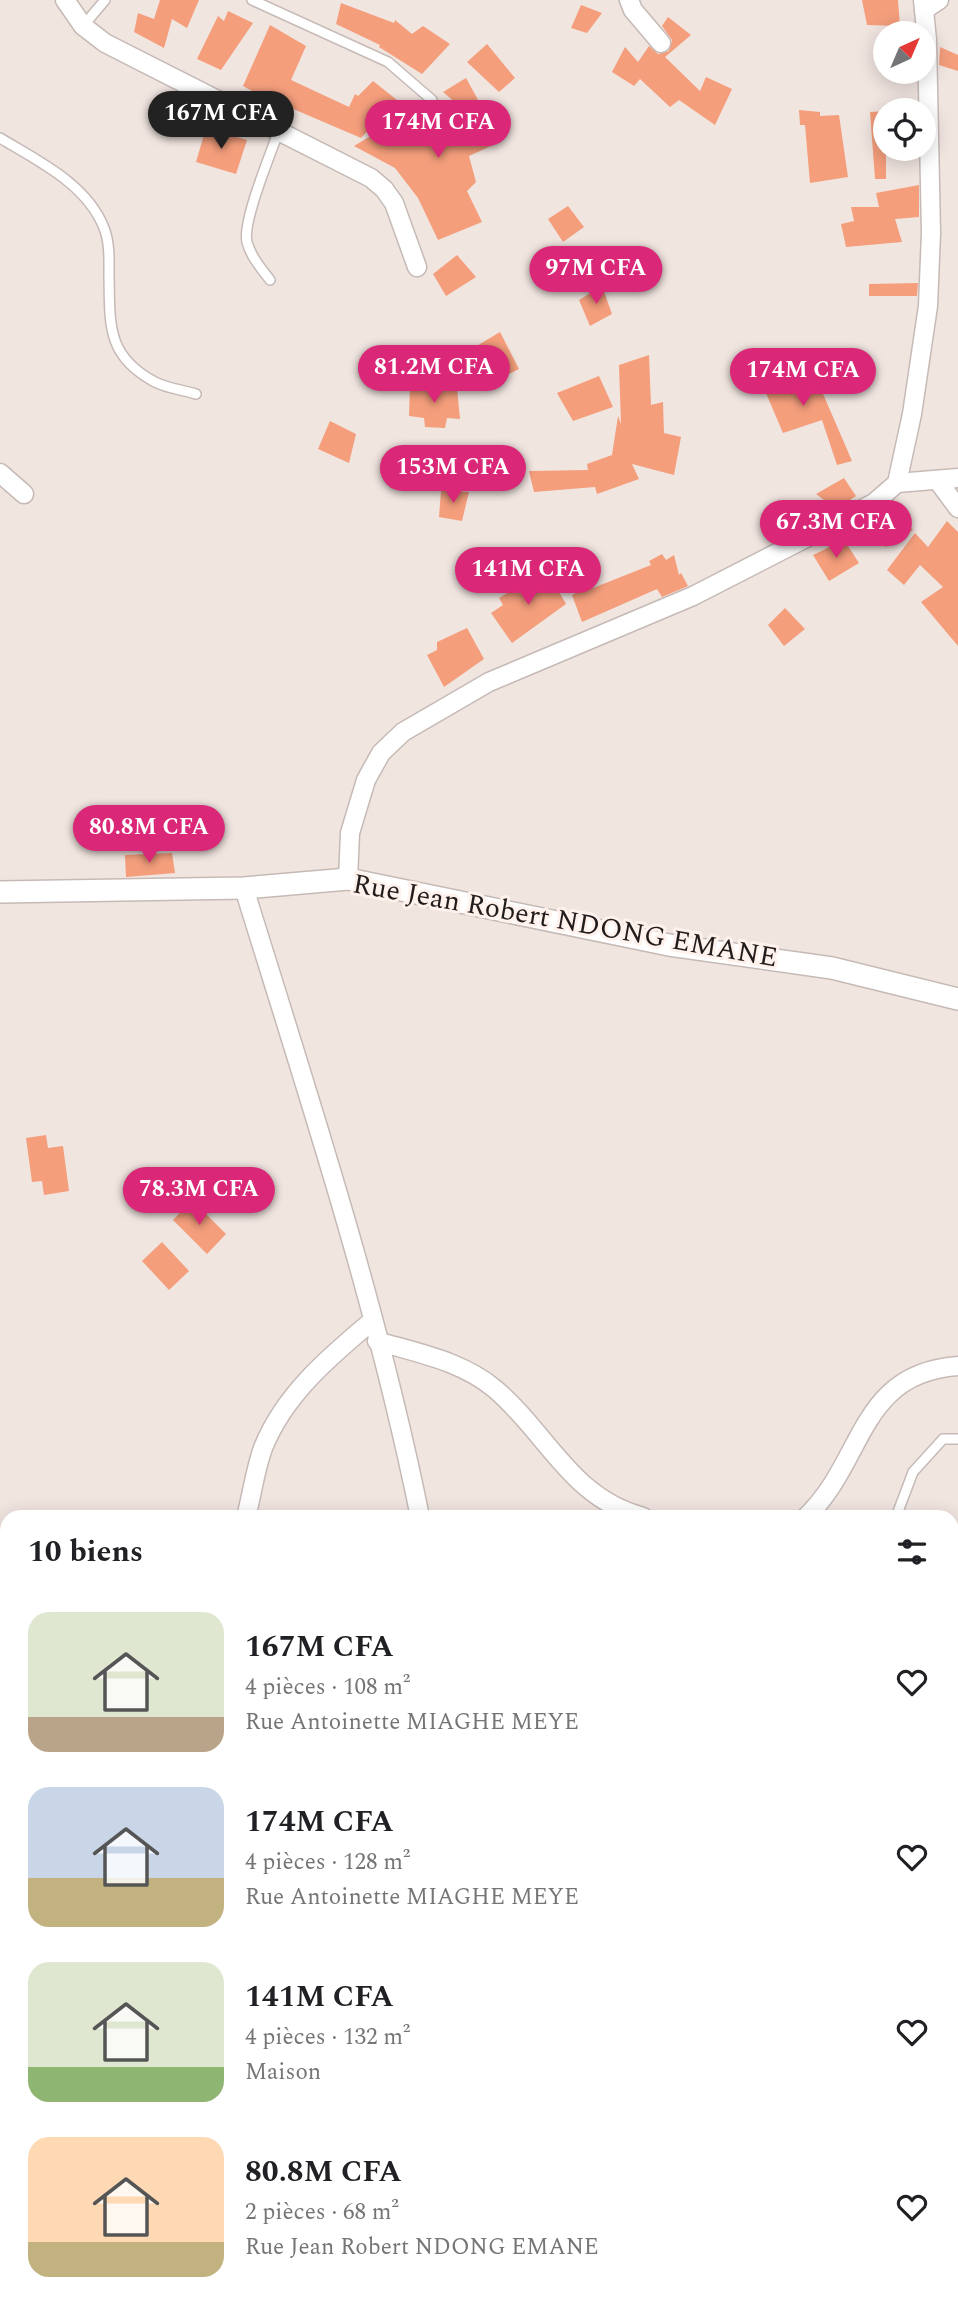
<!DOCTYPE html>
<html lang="fr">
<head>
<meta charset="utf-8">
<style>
	body { margin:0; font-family:Spectral,serif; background:#f6f6f6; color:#202124; height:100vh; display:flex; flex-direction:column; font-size:26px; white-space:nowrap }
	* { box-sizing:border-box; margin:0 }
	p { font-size:23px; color:#757577 }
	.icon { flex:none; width:38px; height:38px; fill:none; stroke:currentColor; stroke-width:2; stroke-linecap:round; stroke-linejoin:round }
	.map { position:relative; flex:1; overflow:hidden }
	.panel { position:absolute; left:0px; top:1510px; width:959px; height:800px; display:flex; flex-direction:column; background:#fff; border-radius:21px 21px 0 0; box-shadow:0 4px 18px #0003 }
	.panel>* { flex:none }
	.needle { width:46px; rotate:44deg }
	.tools { position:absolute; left:873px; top:21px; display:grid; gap:14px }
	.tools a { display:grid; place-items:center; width:63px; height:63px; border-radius:50%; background:#fff; box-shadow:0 4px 18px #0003; font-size:35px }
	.price { position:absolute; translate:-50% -60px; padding:0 16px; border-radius:24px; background:#db2777; color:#fff; font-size:23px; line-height:46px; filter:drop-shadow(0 2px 4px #0008) }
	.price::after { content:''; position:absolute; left:50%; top:42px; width:21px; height:16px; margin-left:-10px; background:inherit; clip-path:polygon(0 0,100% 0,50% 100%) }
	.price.active { background:#222; color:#fff }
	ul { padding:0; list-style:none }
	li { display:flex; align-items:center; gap:21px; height:175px; padding:0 28px }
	li span { display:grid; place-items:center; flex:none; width:196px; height:140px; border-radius:21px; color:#555 }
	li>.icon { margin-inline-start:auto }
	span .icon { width:84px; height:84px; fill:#fffc; stroke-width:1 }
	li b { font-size:30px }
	h2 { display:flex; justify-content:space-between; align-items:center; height:84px; padding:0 28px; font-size:30px }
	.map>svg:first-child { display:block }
</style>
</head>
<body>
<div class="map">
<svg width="958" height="2309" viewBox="0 0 958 2309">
	<rect width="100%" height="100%" fill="#f1e5e0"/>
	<g fill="#f6b094" stroke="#b68470" stroke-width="2">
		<path d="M958,2078V2132C949,2113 954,2099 958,2078Z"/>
		<polygon points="602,2303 664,2303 663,2309 600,2309"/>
	</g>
	<g fill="#f49e7c">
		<polygon points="160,0 199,0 187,28 172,19 164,48 134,32 138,13 154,19"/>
		<polygon points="862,0 898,0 900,26 867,25"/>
		<polygon points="341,3 394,23 395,20 412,34 423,26 450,44 422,74 379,47 380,45 336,24"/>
		<polygon points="581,5 602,13 587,33 571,28"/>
		<polygon points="228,11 253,23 221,70 197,59 218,16 224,21"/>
		<polygon points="668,17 691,35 665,57 700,91 706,77 732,89 715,125 679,100 670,107 640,79 634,86 612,72 625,47 638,62 649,46 658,54 669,51 672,40 662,26"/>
		<polygon points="270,25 306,46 291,80 349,107 355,94 358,96 373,81 397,100 361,138 291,108 289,112 243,86"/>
		<polygon points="487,44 515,78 499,92 467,62"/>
		<polygon points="940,47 958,55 958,71 939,65"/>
		<polygon points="466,78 499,138 490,133 488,137 493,145 469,156 476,182 467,191 482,222 438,240 418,198 395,168 354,146 412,111 442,135 470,115 443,92"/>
		<polygon points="799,110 820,112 820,116 839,115 848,177 810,183 805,125 800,125"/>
		<polygon points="886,111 886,179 875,179 870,112"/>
		<polygon points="206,128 247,140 236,174 196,162"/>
		<polygon points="919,185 919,217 895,219 902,242 846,247 841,224 854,221 851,207 879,207 876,193"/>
		<polygon points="568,206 584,227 563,242 548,219"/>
		<polygon points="457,255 476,277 446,296 433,274"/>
		<polygon points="918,283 917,296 869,296 869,284"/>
		<polygon points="602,286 612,314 590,326 579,300"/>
		<polygon points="500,332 519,369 501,378 475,347"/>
		<polygon points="649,355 651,405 663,402 664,433 681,437 674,475 632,464 639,479 597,494 595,487 534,492 529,471 588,470 587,464 612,455 618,416 621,424 619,365"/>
		<polygon points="772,366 781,385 814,373 852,461 837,465 822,420 783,433 757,372"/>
		<polygon points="599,376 613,407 573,421 557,393"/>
		<polygon points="410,384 457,388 460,419 447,418 445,428 425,427 424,418 409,416"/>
		<polygon points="330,421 356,434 349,463 318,449"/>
		<polygon points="382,457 409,463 406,491 390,488 390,475 380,473"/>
		<polygon points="844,478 856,496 836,509 816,494"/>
		<polygon points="441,491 469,492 462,521 439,517"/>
		<polygon points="894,511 913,530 886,547 872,536"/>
		<polygon points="947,521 958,532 958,646 921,602 943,587 920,565 904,585 887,570 915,533 928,547"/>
		<polygon points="844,540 859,563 829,581 813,555"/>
		<polygon points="662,554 666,560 674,555 679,575 681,573 688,586 662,597 657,589 582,622 572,595 591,585 593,588 651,565 649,561"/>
		<polygon points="550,576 566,604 512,643 491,613 503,605 499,598 532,578 535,587"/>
		<polygon points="785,608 805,629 784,646 768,625"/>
		<polygon points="467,628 484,659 444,687 427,655 437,650 437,642"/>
		<polygon points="172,853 175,873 126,877 125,855"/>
		<polygon points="46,1135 48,1148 63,1146 69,1191 44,1195 42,1181 32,1182 26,1138"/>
		<polygon points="192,1200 226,1234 207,1254 173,1220"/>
		<polygon points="162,1242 189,1271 169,1290 142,1261"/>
	</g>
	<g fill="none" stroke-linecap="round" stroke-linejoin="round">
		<defs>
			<g id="service">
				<polyline points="252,0 388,62 432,100"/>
				<polyline points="83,26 105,0"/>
				<path d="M0,138C38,161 87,184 104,228C110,243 109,261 109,276C110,324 106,356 155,382C166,388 183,390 196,394"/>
				<path d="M270,280C261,268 251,257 247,242C242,222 271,153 279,130"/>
				<polyline points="896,1517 913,1472 943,1439 958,1439"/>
				<polyline points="952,1914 958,1914"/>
			</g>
			<g id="minor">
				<polyline points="65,0 83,26 105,43 371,178 384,189 394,203 417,267"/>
				<polyline points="629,0 633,10 661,43"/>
				<polyline points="924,10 939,0"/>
				<polyline points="0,473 24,494"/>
				<polyline points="938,481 958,508"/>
				<polyline points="897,483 958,478"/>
				<polyline points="348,879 350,833 366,780 381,753 403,732 489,682 693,596 874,503 897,483 912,414 928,306 931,233 927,40 923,0"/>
				<path d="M244,888C308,1095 377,1304 420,1517"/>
				<path d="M377,1341C417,1353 462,1361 495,1389C548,1434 571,1498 643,1517"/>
				<path d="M246,1517C252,1495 255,1470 263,1448C284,1395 329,1357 372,1321"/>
				<path d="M806,1517C865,1461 858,1373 958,1366"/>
				<polyline points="0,1882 7,1883"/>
				<polyline points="952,2007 958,2008"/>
				<polyline points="350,2303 364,2308 452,2309"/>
				<polyline points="262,2309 264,2303"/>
				<polyline points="518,2309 530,2303"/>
			</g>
			<polyline id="tertiary" points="0,892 244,888 348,879 669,945 832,968 958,999"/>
		</defs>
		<use href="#service" stroke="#c6bab6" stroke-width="12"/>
		<use href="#minor" stroke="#c6bab6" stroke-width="21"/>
		<use href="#tertiary" stroke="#c6bab6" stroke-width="24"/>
		<use href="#service" stroke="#fff" stroke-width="9"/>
		<use href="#minor" stroke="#fff" stroke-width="18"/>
		<use href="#tertiary" stroke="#fff" stroke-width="21"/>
	</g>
	<g text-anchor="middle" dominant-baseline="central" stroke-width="6" stroke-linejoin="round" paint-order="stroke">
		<g font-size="28" fill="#221d1c" stroke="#fff2ed">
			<text transform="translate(565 921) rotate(10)">Rue Jean Robert NDONG EMANE</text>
		</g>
	</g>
</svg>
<div class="tools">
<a><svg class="needle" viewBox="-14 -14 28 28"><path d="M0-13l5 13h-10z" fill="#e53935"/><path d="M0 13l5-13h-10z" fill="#757577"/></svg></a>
<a><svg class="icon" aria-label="locate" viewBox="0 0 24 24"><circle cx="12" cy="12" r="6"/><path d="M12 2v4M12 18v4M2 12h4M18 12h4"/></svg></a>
</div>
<b class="price active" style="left:221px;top:151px">167M CFA</b>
<b class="price" style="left:438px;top:160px">174M CFA</b>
<b class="price" style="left:596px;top:306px">97M CFA</b>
<b class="price" style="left:434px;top:405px">81.2M CFA</b>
<b class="price" style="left:803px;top:408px">174M CFA</b>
<b class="price" style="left:453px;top:505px">153M CFA</b>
<b class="price" style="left:836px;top:560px">67.3M CFA</b>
<b class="price" style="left:528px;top:607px">141M CFA</b>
<b class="price" style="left:149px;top:865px">80.8M CFA</b>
<b class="price" style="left:199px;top:1227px">78.3M CFA</b>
<section class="panel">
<h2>10 biens<svg class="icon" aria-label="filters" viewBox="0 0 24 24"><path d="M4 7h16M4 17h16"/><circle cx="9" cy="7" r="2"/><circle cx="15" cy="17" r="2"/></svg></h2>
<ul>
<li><span style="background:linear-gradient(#dfe7d0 75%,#b9a48a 0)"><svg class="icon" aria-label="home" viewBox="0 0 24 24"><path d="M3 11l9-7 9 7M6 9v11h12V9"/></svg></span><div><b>167M CFA</b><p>4 pièces · 108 m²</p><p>Rue Antoinette MIAGHE MEYE</p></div><svg class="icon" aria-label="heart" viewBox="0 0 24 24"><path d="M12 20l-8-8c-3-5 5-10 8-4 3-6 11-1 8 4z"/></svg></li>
<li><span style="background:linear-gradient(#c9d6e8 65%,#c2b280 0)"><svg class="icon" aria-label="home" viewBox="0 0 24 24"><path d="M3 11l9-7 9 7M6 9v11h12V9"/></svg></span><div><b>174M CFA</b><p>4 pièces · 128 m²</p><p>Rue Antoinette MIAGHE MEYE</p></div><svg class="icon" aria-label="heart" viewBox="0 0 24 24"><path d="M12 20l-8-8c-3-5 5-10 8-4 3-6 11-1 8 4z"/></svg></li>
<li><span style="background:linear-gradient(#dfe7d0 75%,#8fb573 0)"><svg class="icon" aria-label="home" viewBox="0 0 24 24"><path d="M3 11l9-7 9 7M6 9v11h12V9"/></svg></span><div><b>141M CFA</b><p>4 pièces · 132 m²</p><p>Maison</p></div><svg class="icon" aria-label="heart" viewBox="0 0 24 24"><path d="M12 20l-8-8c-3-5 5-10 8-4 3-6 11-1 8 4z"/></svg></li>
<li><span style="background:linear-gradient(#ffd9b3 75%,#c2b280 0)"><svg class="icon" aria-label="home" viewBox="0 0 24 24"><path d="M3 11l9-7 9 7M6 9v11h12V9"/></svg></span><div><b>80.8M CFA</b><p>2 pièces · 68 m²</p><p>Rue Jean Robert NDONG EMANE</p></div><svg class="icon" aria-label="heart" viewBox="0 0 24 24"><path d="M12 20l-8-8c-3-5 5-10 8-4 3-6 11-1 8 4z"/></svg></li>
</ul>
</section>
</div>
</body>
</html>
